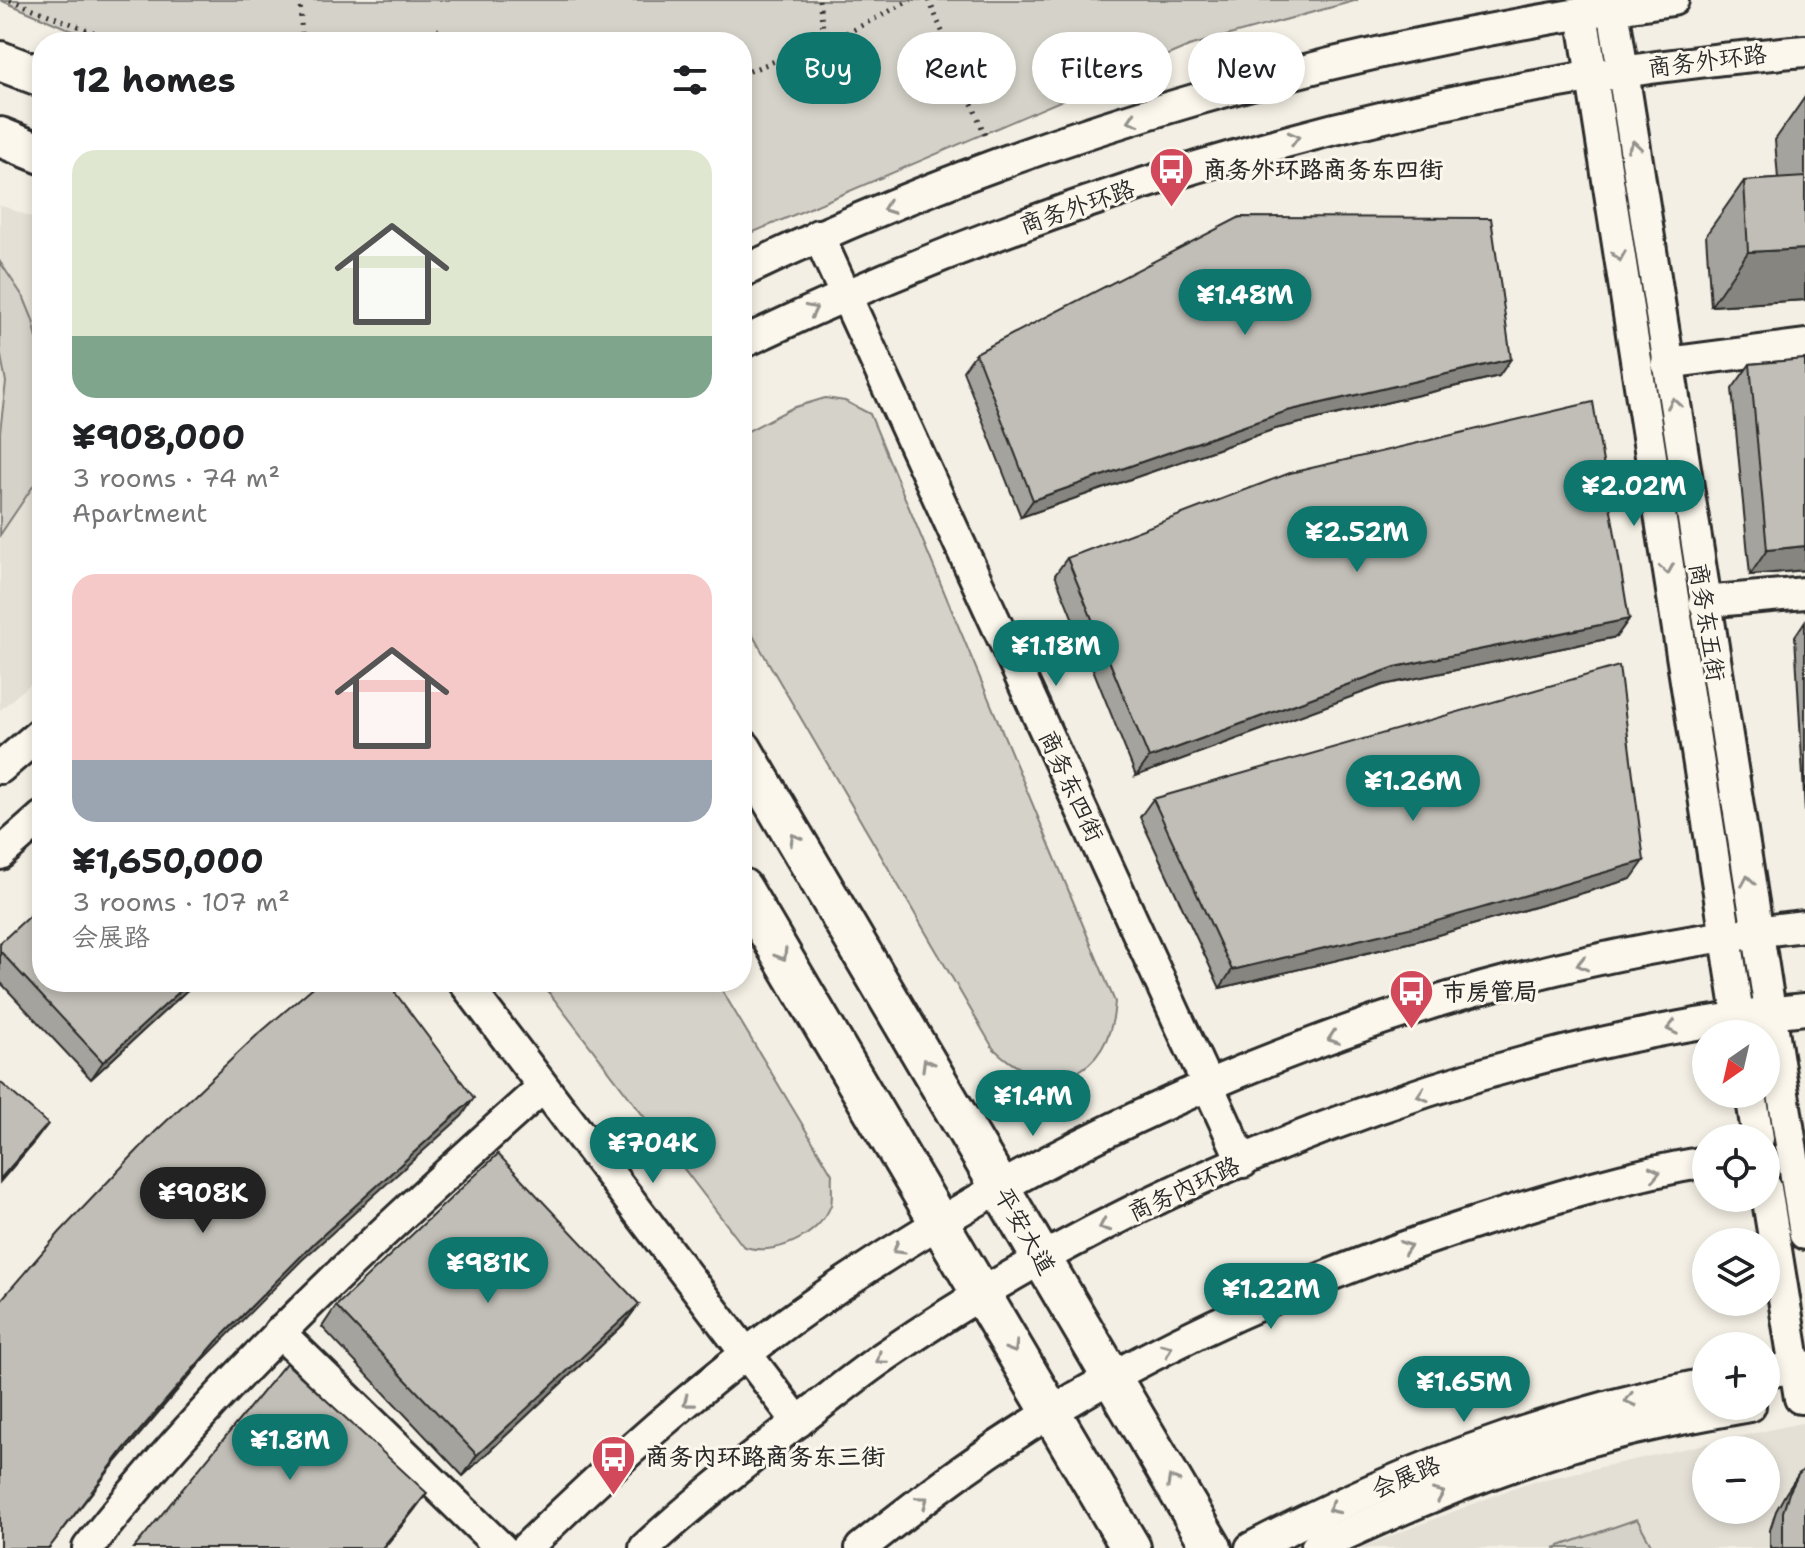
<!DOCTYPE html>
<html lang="en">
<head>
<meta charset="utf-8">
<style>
	body { margin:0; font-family:"Shantell Sans","LXGW WenKai TC",sans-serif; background:#f2f2f2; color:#202124; height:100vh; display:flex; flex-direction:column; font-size:30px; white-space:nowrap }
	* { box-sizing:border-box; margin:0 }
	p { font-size:26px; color:#757577 }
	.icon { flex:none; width:44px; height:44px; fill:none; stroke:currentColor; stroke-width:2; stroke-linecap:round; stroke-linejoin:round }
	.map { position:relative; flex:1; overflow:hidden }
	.drawer { position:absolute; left:32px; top:32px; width:720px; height:960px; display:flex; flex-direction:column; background:#fff; border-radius:32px; box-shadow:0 4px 12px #0003 }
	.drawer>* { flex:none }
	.top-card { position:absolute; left:776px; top:32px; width:760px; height:72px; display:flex; gap:16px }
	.needle { width:52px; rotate:214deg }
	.buttons { position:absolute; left:1692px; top:1020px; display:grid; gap:16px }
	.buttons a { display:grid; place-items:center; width:88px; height:88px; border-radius:50%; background:#fff; box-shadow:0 4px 12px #0003; font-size:40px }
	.price { position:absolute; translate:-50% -68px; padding:0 18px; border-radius:28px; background:#0f766e; color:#fff; font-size:26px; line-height:52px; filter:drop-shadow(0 2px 4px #0008) }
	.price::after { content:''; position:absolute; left:50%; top:48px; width:24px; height:18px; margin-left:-12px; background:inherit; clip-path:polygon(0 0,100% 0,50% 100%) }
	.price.active { background:#222; color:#fff }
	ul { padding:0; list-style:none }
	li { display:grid; align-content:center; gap:16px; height:424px; padding:0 40px }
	li span { display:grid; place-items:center; height:248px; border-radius:24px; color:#555 }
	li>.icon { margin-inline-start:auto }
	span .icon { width:144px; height:144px; fill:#fffc; stroke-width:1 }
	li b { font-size:34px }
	h2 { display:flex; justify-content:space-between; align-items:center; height:96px; padding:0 40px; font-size:34px }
	.chip { padding:0 28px; border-radius:36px; background:#fff; box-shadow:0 4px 12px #0003; font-size:28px; line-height:72px }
	.chip.active { background:#0f766e; color:#fff }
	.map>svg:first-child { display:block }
</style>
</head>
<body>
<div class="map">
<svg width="1805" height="1548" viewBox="0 0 1805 1548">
	<rect width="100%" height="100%" fill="#f3efe4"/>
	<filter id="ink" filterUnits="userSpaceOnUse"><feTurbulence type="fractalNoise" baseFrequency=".0125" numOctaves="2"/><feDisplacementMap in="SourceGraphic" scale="16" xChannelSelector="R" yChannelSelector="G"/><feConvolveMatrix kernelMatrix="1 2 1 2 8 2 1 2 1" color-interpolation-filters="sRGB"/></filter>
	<g filter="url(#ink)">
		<g fill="#e4e0d6" fill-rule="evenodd">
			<polygon points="0,205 42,221 42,674 0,710"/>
			<path d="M1805,1422V1548H1360L1524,1484ZM1706,1450H1766V1510H1706Z"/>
		</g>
		<g fill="#d5d2c9" stroke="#807e7a" stroke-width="2">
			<polygon points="0,0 1358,0 1189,46 742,237 742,42 99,42"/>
			<polygon points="0,262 24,298 33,320 42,362 42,473 0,535 0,432 6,382 0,351"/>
			<path d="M825,398L845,401L870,414L1115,1002C1110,1078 1048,1102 993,1048L742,617V434L792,408Z"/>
			<path d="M541,982H717L832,1174C831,1183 833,1196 831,1205C820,1236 772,1258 743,1246Z"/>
			<polygon points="1637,1519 1653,1548 1554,1548"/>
		</g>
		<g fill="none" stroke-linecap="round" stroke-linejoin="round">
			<defs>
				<g id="minor">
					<polyline points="1613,8 1805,1234"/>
					<polyline points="1582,13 1741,1034"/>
					<polyline points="818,235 1243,1162"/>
					<path d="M742,272C1034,131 1352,43 1673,0"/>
					<path d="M742,343C1075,184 1437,81 1805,51"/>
					<polyline points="1667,363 1805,345"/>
					<polyline points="1704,602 1805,593"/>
					<polyline points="0,768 42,732"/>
					<polyline points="0,854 42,817"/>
					<polyline points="464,982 798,1422"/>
					<polyline points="1751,1094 1758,1138"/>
					<polyline points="1766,1188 1800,1398"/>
					<polyline points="279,1332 501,1548"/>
					<polyline points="1766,1372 1805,1366"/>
					<path d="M88,1548C222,1377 382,1231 543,1087"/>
					<path d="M526,1548C622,1454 726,1362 838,1287C1123,1095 1463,962 1805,926"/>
					<path d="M645,1548C693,1503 745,1463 796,1423C826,1401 854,1377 885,1356C1143,1177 1492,1041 1805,1009"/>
					<path d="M861,1548C894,1522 927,1496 962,1471C1118,1359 1301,1279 1484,1220C1556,1197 1631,1174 1706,1162"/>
					<path d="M1251,1548C1394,1473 1547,1415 1706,1384"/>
					<path d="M1316,1548C1398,1509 1484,1473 1571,1446C1629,1428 1690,1417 1750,1406"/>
				</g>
				<g id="major">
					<polyline points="0,61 42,77"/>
					<polyline points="0,137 42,154"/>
					<polyline points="742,749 1212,1548"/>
					<polyline points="742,888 1131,1548"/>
				</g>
			</defs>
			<use href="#minor" stroke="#2b2b2b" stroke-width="36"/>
			<use href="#major" stroke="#2b2b2b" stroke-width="44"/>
			<g stroke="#2b2b2b" stroke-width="5" stroke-dasharray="2 6" stroke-linecap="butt">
				<polyline points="10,0 119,42"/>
				<polyline points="300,0 302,42"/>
				<polyline points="819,0 825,41"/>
				<polyline points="929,0 987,140"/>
				<polyline points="383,42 439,30"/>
				<polyline points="742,74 853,30 911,0"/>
			</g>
			<use href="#minor" stroke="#fbf7ec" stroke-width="30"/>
			<use href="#major" stroke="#fbf7ec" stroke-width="38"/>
		</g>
		<g fill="#a5a39d" stroke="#2b2b2b" stroke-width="2">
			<polygon points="1805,97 1805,300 1711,306 1706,235 1744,181 1778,179 1775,140"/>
			<polygon points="976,353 1499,376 1275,429 1021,517 963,371"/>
			<polygon points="1805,359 1805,570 1750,575 1732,389 1750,364"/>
			<polygon points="1067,558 1629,619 1616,637 1383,685 1136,776 1055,575"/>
			<polygon points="1805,621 1805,812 1795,636"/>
			<polygon points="1153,799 1631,879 1417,941 1220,988 1140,817"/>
			<polygon points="0,943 196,982 91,1079 0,982"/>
			<polygon points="639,1304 624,1324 463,1476 322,1327 336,1306"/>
			<polygon points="1798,1475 1805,1548 1770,1548 1770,1530 1776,1511 1786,1493"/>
		</g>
		<g fill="#86857f" stroke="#2b2b2b" stroke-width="2">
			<polygon points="1805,249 1805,300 1711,306 1748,252"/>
			<polygon points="1511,359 1499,376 1275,429 1021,517 1033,500 1287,411"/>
			<polygon points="1805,546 1805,570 1750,575 1767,550"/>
			<polygon points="1629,619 1616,637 1383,685 1136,776 1149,758 1395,667"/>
			<polygon points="1644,861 1631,879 1417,941 1220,988 1232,970"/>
			<polygon points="190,982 196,982 91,1079 103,1062"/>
			<polygon points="474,1098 462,1116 302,1260 204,1359 112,1467 49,1548 124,1449 217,1341 314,1243"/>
			<polygon points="48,1124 35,1141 0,1182 0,1179"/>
			<polygon points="639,1304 624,1324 463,1476 477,1455"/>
			<polygon points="427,1493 413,1512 384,1548 382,1548"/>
		</g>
		<g fill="#c0beb6" stroke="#2b2b2b" stroke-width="2">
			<polygon points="1805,177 1805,249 1748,252 1744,181"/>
			<polygon points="1240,217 1491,218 1511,359 1287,411 1033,500 976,353"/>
			<polygon points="1805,359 1805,546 1767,550 1750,364"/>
			<polygon points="1593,402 1629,619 1395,667 1149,758 1067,558 1290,473"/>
			<polygon points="1619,666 1644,861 1430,923 1232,970 1153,799"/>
			<polygon points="42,904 42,982 190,982 103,1062 0,951 0,943"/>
			<polygon points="319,982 387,982 474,1098 314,1243 217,1341 124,1449 49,1548 0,1548 0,1301 60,1232 155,1132 255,1037"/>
			<polygon points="0,1082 48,1124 0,1179"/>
			<polygon points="498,1154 639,1304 477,1455 336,1306"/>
			<polygon points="286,1363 427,1493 382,1548 134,1548"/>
			<polygon points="1805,1468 1805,1548 1783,1548 1783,1512 1789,1493 1798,1475"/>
		</g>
		<defs><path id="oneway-chevron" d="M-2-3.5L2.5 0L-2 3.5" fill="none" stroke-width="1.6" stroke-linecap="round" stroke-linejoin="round" transform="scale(2)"/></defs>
		<g stroke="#93918c">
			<use href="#oneway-chevron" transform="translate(1133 120) rotate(162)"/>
			<use href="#oneway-chevron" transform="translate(1294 138) rotate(-15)"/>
			<use href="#oneway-chevron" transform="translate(1634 146) rotate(-99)"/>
			<use href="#oneway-chevron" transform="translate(888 208) rotate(159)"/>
			<use href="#oneway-chevron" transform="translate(1619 256) rotate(81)"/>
			<use href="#oneway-chevron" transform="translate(812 310) rotate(-26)"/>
			<use href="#oneway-chevron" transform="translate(1674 403) rotate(-99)"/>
			<use href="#oneway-chevron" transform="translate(1667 569) rotate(81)"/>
			<use href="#oneway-chevron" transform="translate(795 839) rotate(-120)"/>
			<use href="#oneway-chevron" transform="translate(1748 881) rotate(-99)"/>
			<use href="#oneway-chevron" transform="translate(782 955) rotate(59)"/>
			<use href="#oneway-chevron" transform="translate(1582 964) rotate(167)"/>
			<use href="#oneway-chevron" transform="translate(1672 1028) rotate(169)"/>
			<use href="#oneway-chevron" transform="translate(1333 1038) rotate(161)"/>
			<use href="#oneway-chevron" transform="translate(927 1064) rotate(-120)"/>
			<use href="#oneway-chevron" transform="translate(1422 1095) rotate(162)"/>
			<use href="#oneway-chevron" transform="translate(1655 1173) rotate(-13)"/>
			<use href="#oneway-chevron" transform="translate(1104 1226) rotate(155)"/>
			<use href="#oneway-chevron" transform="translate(1406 1247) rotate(-19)"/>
			<use href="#oneway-chevron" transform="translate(898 1249) rotate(148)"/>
			<use href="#oneway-chevron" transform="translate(1013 1348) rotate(59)"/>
			<use href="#oneway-chevron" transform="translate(1167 1349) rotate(-25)"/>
			<use href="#oneway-chevron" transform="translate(881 1359) rotate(144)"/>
			<use href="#oneway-chevron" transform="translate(1630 1400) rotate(165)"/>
			<use href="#oneway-chevron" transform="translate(688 1402) rotate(142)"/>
			<use href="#oneway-chevron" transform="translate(1172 1481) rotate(-120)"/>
			<use href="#oneway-chevron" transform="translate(1439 1494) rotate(-23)"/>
			<use href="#oneway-chevron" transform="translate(923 1501) rotate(-37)"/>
			<use href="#oneway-chevron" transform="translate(1333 1508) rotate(155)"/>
		</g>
	</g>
	<defs>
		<symbol id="bus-pin" viewBox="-11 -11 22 30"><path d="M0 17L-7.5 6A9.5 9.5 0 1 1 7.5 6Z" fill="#d1495b" stroke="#fbf7ec"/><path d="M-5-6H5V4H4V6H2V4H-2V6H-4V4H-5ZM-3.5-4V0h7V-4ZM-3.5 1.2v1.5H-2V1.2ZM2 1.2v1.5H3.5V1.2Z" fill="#fff"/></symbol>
	</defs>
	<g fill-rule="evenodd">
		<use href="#bus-pin" x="1146" y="144" width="51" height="69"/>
		<use href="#bus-pin" x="1386" y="966" width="51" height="69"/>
		<use href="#bus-pin" x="588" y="1432" width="51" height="69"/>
	</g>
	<g text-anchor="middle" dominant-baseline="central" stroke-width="6" stroke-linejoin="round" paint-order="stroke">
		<g font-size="24" fill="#2b2b2b" stroke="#fbf7ec">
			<text transform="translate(1707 61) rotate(-7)">商务外环路</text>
			<text transform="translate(1077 207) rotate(-19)">商务外环路</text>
			<text transform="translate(1707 622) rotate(81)">商务东五街</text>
			<text transform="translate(1071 786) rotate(65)">商务东四街</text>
			<text transform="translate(1184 1189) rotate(-25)">商务内环路</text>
			<text transform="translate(1025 1231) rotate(60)">平安大道</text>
			<text transform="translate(1406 1477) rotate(-23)">会展路</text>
		</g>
		<g font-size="24" font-weight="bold" fill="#2b2b2b" stroke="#fbf7ec" text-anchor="start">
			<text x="1203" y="170">商务外环路商务东四街</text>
			<text x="1442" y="992">市房管局</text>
			<text x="645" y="1457">商务内环路商务东三街</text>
		</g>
	</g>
</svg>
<div class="buttons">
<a><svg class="needle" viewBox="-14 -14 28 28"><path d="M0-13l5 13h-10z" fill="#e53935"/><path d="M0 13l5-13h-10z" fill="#757577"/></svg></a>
<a><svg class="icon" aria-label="locate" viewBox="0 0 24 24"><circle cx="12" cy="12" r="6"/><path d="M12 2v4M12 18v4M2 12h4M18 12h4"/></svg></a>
<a><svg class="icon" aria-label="layers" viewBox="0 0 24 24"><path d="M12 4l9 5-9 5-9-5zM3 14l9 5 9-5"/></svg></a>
<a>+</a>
<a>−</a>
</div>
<b class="price" style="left:1245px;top:337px">¥1.48M</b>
<b class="price" style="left:1634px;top:528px">¥2.02M</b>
<b class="price" style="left:1357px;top:574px">¥2.52M</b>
<b class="price" style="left:1056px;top:688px">¥1.18M</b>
<b class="price" style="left:1413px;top:823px">¥1.26M</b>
<b class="price" style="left:1033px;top:1138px">¥1.4M</b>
<b class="price" style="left:653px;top:1185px">¥704K</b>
<b class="price active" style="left:203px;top:1235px">¥908K</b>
<b class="price" style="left:488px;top:1305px">¥981K</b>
<b class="price" style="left:1271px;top:1331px">¥1.22M</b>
<b class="price" style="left:1464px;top:1424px">¥1.65M</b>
<b class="price" style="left:290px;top:1482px">¥1.8M</b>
<div class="top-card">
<a class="chip active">Buy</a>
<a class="chip">Rent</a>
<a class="chip">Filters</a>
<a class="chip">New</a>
</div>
<section class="drawer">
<h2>12 homes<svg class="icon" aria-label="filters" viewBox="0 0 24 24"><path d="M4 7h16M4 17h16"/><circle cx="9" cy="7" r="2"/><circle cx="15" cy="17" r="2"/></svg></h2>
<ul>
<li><span style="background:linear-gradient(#dfe7d0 75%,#7fa58c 0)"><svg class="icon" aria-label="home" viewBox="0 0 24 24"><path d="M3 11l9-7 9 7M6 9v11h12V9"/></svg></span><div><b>¥908,000</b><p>3 rooms · 74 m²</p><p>Apartment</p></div></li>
<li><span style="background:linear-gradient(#f6c9c9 75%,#9aa5b1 0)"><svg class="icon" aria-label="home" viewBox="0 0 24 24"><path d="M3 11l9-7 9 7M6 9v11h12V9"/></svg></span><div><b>¥1,650,000</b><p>3 rooms · 107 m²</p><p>会展路</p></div></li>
</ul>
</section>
</div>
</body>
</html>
